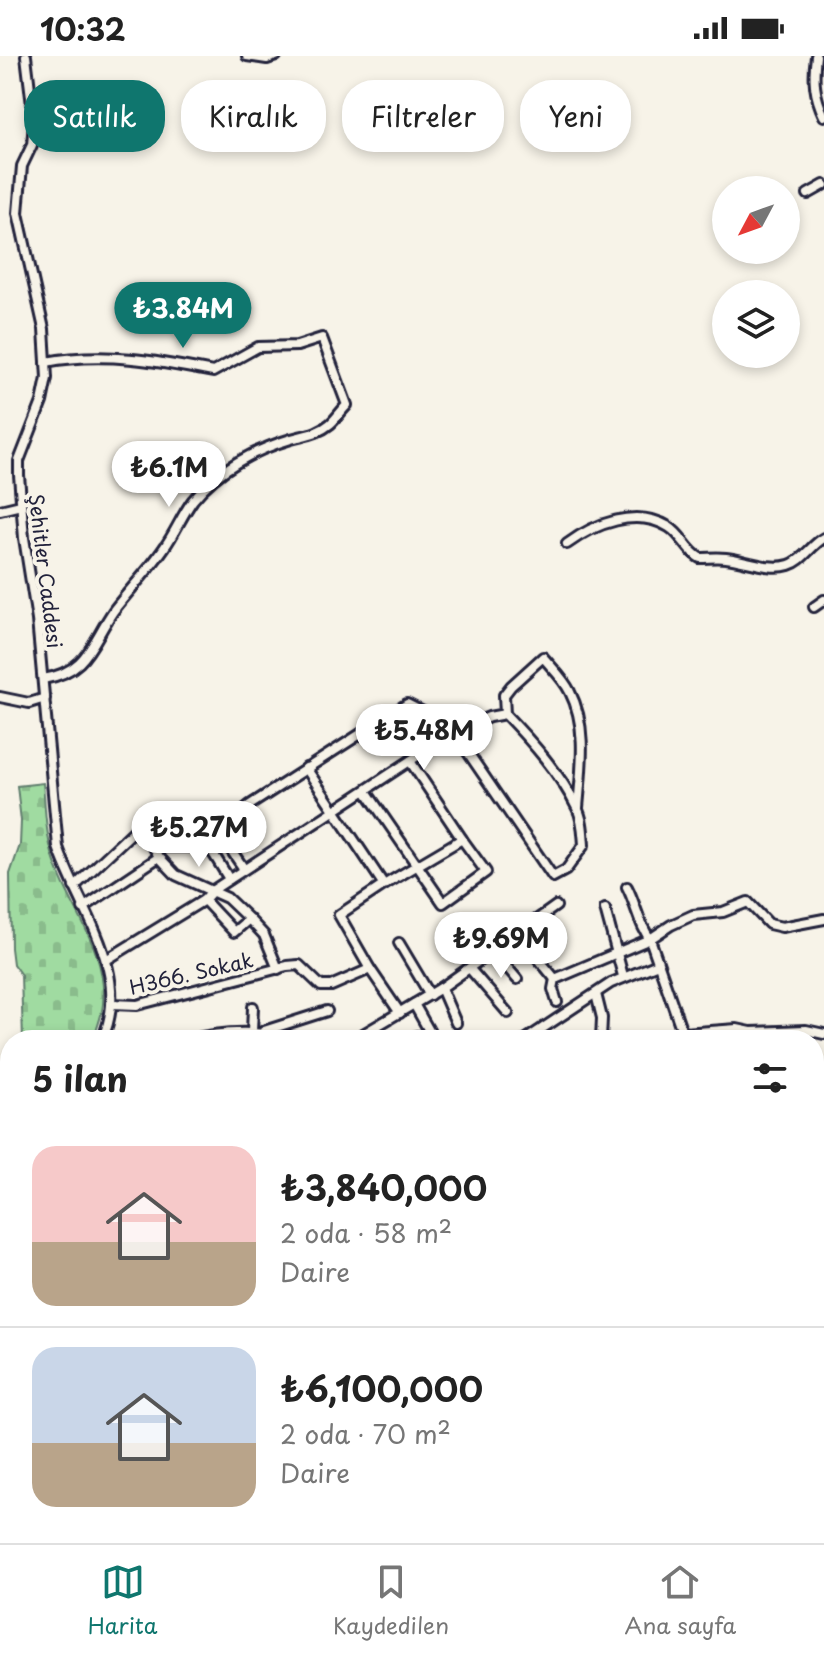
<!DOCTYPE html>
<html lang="tr">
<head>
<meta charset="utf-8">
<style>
	body { margin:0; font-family:"Playpen Sans",sans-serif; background:#f2f2f2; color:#222; height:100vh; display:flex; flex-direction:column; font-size:30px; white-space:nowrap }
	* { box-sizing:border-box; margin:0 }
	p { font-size:26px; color:#767676 }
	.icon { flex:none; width:44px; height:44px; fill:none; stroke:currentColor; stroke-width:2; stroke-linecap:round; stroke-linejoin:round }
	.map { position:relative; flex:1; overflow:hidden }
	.side { position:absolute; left:0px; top:974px; width:824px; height:514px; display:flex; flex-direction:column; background:#fff; border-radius:32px 32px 0 0; box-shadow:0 4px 12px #0003 }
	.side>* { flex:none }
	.hud { position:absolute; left:24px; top:24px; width:776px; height:72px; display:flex; gap:16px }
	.needle { width:52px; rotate:229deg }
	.tools { position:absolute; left:712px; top:120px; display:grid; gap:16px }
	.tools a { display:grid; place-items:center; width:88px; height:88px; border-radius:50%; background:#fff; box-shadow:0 4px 12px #0003; font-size:40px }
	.price { position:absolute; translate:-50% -68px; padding:0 18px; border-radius:28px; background:#fff; color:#222; font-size:26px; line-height:52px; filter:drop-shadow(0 2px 4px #0008) }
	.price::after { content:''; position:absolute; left:50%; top:48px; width:24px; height:18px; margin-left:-12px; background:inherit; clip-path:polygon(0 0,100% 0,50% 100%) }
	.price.current { background:#0f766e; color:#fff }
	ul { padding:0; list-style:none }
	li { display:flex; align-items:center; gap:24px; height:200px; padding:0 32px }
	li+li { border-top:2px solid #e0e0e0 }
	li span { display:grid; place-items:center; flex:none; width:224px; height:160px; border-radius:24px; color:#555 }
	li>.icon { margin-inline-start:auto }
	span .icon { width:96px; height:96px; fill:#fffc; stroke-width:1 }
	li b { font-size:34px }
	h2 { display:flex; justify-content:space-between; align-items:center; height:96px; padding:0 32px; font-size:34px }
	.chip { padding:0 28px; border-radius:32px; background:#fff; box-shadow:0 4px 12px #0003; font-size:28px; line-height:72px }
	.chip.current { background:#0f766e; color:#fff }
	.status { display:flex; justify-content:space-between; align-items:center; height:56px; padding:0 40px; background:#fff; direction:ltr }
	.status svg { height:22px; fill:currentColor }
	.tab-bar { display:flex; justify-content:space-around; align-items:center; height:112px; border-top:2px solid #e0e0e0; background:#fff; font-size:22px; color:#767676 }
	.tab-bar a { display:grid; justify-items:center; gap:4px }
	.tab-bar .current { color:#0f766e }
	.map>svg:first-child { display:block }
</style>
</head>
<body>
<div class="status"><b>10:32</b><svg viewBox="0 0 49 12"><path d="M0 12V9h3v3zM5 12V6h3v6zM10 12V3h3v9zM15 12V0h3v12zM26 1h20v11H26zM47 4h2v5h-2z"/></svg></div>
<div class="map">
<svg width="824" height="1487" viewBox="0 0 824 1487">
	<defs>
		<pattern id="cemetery-stones" width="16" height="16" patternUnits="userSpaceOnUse" patternTransform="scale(2)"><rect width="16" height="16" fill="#a0dba1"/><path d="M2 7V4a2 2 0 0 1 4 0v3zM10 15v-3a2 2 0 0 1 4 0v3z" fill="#8abc8c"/></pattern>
	</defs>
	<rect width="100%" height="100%" fill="#f7f3e8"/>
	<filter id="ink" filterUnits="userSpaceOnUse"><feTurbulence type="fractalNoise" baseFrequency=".0125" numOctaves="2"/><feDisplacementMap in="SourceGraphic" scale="16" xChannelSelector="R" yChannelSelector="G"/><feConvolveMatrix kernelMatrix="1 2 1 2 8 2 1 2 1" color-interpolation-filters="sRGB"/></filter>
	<g filter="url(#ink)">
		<path fill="url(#cemetery-stones)" stroke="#617e6e" stroke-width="2" d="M43,727C45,747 45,770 50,789C62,845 108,888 103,948C102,960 97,972 93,984H23L21,919L13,908L11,892L10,818L20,789L21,765L17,730Z"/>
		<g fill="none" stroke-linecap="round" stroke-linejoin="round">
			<defs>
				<g id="minor">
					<path d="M26,0L34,66L32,89L22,110L18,157L44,273L47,322L42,346L19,405V419L24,482L37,564L58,791C79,853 133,917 102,984"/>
					<polyline points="247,0 267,3 276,0"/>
					<path d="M816,0C813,23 814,39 824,60"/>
					<polyline points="808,138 824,129"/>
					<polyline points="0,454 21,449"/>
					<path d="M567,488C594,468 636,451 669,471C682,479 687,495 700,502C709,502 717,501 726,502C745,504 770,515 789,509C803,505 811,489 824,482"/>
					<polyline points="814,551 824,544"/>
					<path d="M43,623C88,616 91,587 114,554C130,533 149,514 164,492C175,477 182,459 193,444C217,414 254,394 291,383C305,379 318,378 330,368C336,363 341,355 347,349L322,282L297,290L258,291L213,316C157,305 103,295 46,306"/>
					<polyline points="0,641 29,647 45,642"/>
					<path d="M505,658L504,639L511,630L543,601C552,612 564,623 570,636C588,671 581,714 578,752"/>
					<polyline points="306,712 384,829 339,859 370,913 400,957"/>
					<polyline points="366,735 443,847 486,816 462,783"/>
					<polyline points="221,779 244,813"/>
					<polyline points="208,789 229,823"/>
					<path d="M154,791C167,790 196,792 207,789C217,786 239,757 250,749L407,648L439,664L454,676L553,821L566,814L584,789C583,777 583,763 577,752C560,717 532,686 505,658L489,661L454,676L213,834L204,844"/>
					<polyline points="384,829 462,783 410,705"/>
					<polyline points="74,831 138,771 150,784 159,801 176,819 227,842 249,863"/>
					<path d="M627,831C636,848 638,867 650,883L685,984"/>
					<polyline points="83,852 159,801"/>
					<polyline points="605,853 623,920"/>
					<polyline points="518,878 555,923"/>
					<polyline points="399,887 430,939"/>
					<polyline points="494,896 517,923"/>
					<polyline points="106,904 204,844 234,876 249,863 264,879 278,913"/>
					<polyline points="470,913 508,957"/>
					<polyline points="555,923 650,883 671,869 693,859 723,856 748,846 769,868 782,871 824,863"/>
					<polyline points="555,923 553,933 557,946"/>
					<polyline points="441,932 456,967"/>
					<polyline points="596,938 602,962 601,984"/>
					<polyline points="112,948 137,949 287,910 299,909 321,930 331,930 370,913"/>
					<polyline points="414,948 432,980"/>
					<polyline points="264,975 327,955"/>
					<polyline points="252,976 253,951"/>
					<polyline points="684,977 737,973 751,976 806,974 824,978"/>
					<path d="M190,984C232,972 269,977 311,984"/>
					<polyline points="353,984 441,932 556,850"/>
					<polyline points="408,984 417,980"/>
					<polyline points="525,984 611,927 658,908"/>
					<polyline points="0,1014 10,1015"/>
					<polyline points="1,1057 10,1051"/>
					<polyline points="0,1090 10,1083"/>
					<polyline points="814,1128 824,1121"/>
					<polyline points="0,1175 6,1175 10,1183"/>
					<polyline points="0,1236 10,1235"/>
					<polyline points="0,1265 10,1265"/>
					<polyline points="0,1292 10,1292"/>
					<polyline points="0,1319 10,1319"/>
					<polyline points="0,1343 10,1343"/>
					<polyline points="0,1407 5,1394"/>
					<polyline points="816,1423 824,1441"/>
					<polyline points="0,1476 10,1458"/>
					<polyline points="155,1478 159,1487"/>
					<polyline points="185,1478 186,1487"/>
					<polyline points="213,1478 214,1487"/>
					<polyline points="230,1478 231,1487"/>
					<polyline points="320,1478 322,1487"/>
					<polyline points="353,1478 354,1487"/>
					<polyline points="397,1478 400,1487"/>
					<polyline points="475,1478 478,1487"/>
					<polyline points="585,1478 587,1487"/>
					<polyline points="613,1478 617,1487"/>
					<polyline points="690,1478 695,1487"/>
					<polyline points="734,1478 737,1487"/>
					<polyline points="293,1480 295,1487"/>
					<polyline points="31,1487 64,1484 91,1478"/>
					<polyline points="521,1487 544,1481"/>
					<polyline points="637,1487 660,1480 682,1478"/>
					<polyline points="787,1487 800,1478"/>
				</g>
			</defs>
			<use href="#minor" stroke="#22223b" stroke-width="14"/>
			<use href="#minor" stroke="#f7f3e8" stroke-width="8"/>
		</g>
	</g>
	<g text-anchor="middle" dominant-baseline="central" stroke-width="8" stroke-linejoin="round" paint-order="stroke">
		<g font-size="20" fill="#22223b" stroke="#f7f3e8">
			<text transform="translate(46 515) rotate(83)">Şehitler Caddesi</text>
			<text transform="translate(191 917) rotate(-13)">H366. Sokak</text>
		</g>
	</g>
</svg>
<div class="tools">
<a><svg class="needle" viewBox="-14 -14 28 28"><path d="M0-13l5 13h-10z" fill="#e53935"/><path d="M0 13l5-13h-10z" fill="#767676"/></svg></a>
<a><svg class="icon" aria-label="layers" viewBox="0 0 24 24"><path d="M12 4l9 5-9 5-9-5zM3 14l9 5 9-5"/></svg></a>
</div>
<b class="price current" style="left:183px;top:294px">₺3.84M</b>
<b class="price" style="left:169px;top:453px">₺6.1M</b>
<b class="price" style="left:424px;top:716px">₺5.48M</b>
<b class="price" style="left:199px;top:813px">₺5.27M</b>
<b class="price" style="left:501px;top:924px">₺9.69M</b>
<div class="hud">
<a class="chip current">Satılık</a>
<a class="chip">Kiralık</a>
<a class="chip">Filtreler</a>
<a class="chip">Yeni</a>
</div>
<section class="side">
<h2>5 ilan<svg class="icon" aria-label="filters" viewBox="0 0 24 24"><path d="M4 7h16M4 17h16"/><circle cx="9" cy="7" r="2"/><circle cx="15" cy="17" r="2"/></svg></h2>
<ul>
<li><span style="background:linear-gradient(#f6c9c9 60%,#b9a48a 0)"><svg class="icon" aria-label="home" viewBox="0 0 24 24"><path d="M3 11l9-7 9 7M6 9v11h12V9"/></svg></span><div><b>₺3,840,000</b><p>2 oda · 58 m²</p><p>Daire</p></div></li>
<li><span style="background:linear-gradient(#c9d6e8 60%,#b9a48a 0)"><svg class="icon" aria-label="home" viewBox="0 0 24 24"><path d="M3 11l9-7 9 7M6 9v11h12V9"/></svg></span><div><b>₺6,100,000</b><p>2 oda · 70 m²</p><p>Daire</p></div></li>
</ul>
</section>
</div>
<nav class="tab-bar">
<a class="current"><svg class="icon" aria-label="map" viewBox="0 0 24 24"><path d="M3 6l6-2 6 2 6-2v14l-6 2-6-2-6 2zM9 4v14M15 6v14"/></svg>Harita</a>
<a><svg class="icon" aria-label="saved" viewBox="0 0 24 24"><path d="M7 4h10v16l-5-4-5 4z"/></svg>Kaydedilen</a>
<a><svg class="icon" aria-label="home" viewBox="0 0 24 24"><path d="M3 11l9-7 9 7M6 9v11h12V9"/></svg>Ana sayfa</a>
</nav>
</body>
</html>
